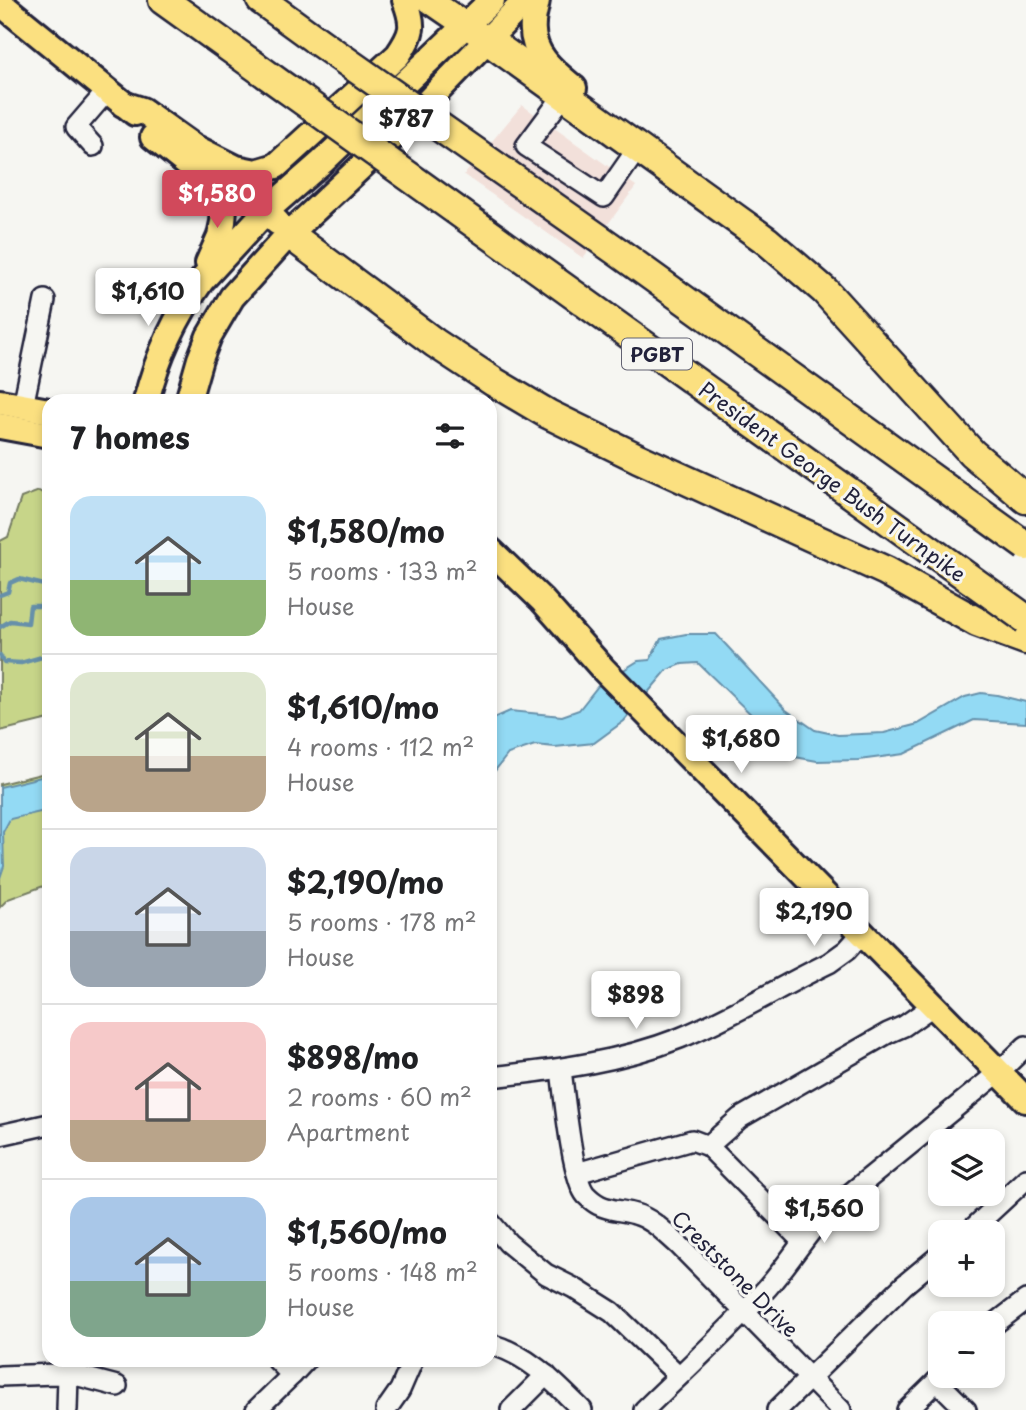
<!DOCTYPE html>
<html lang="en">
<head>
<meta charset="utf-8">
<style>
	body { margin:0; font-family:"Playpen Sans",sans-serif; background:#f2f2f2; color:#202124; height:100vh; display:flex; flex-direction:column; font-size:26px; white-space:nowrap }
	* { box-sizing:border-box; margin:0 }
	p { font-size:23px; color:#757577 }
	.icon { flex:none; width:38px; height:38px; fill:none; stroke:currentColor; stroke-width:2; stroke-linecap:round; stroke-linejoin:round }
	.map { position:relative; flex:1; overflow:hidden }
	.panel { position:absolute; left:42px; top:394px; width:455px; height:973px; display:flex; flex-direction:column; background:#fff; border-radius:21px; box-shadow:0 4px 10px #0003 }
	.panel>* { flex:none }
	.fabs { position:absolute; left:928px; top:1129px; display:grid; gap:14px }
	.fabs a { display:grid; place-items:center; width:77px; height:77px; border-radius:14px; background:#fff; box-shadow:0 4px 10px #0003; font-size:35px }
	.price { position:absolute; translate:-50% -60px; padding:0 16px; border-radius:7px; background:#fff; color:#222; font-size:23px; line-height:46px; filter:drop-shadow(0 2px 4px #0008) }
	.price::after { content:''; position:absolute; left:50%; top:42px; width:21px; height:16px; margin-left:-10px; background:inherit; clip-path:polygon(0 0,100% 0,50% 100%) }
	.price.active { background:#d1495b; color:#fff }
	ul { padding:0; list-style:none }
	li { display:flex; align-items:center; gap:21px; height:175px; padding:0 28px }
	li+li { border-top:2px solid #e0e0e0 }
	li span { display:grid; place-items:center; flex:none; width:196px; height:140px; border-radius:21px; color:#555 }
	li>.icon { margin-inline-start:auto }
	span .icon { width:84px; height:84px; fill:#fffc; stroke-width:1 }
	li b { font-size:30px }
	h2 { display:flex; justify-content:space-between; align-items:center; height:84px; padding:0 28px; font-size:30px }
	.map>svg:first-child { display:block }
</style>
</head>
<body>
<div class="map">
<svg width="1026" height="1410" viewBox="0 0 1026 1410">
	<rect width="100%" height="100%" fill="#f6f6f2"/>
	<filter id="ink" filterUnits="userSpaceOnUse"><feTurbulence type="fractalNoise" baseFrequency=".0143" numOctaves="2"/><feDisplacementMap in="SourceGraphic" scale="14" xChannelSelector="R" yChannelSelector="G"/><feConvolveMatrix kernelMatrix="1 2 1 2 8 2 1 2 1" color-interpolation-filters="sRGB"/></filter>
	<g filter="url(#ink)">
		<polygon fill="#f2e0da" points="522,105 636,186 583,258 464,175"/>
		<g fill="#c7d589" stroke="#747c62" stroke-width="2">
			<polygon points="39,491 49,497 49,719 0,731 0,541 8,537 21,498"/>
			<polygon points="49,772 49,884 8,899 0,907 0,784"/>
		</g>
		<g fill="#93daf4" stroke="#6690aa" stroke-width="2">
			<polygon points="686,634 716,634 786,710 815,730 838,735 884,733 918,724 965,697 981,693 997,695 1026,702 1026,723 974,720 904,754 859,760 817,761 795,757 698,663 682,664 667,670 624,721 594,743 555,747 535,745 508,754 490,777 490,720 510,711 562,716 579,710 598,686 638,661 650,660 661,639"/>
			<polygon points="49,775 49,810 10,819 3,832 4,866 0,878 0,787"/>
		</g>
		<g fill="none" stroke-linecap="round" stroke-linejoin="round">
			<g stroke="#6690aa" stroke-width="4.5">
				<polyline points="0,595 8,592 10,583 19,579 44,585 49,596"/>
				<polyline points="0,627 10,621 28,623 30,606 42,606 49,596"/>
				<polyline points="0,655 4,662 21,663 49,655"/>
			</g>
			<defs>
				<g id="minor">
					<polyline points="564,95 526,146 604,197 638,148"/>
					<polyline points="93,146 76,127 107,91"/>
					<polyline points="23,406 45,300"/>
					<path d="M561,1069C564,1093 572,1180 586,1195C589,1198 595,1203 599,1205C610,1211 623,1210 635,1214C653,1219 665,1233 679,1245L841,1410"/>
					<path d="M490,1077C555,1070 619,1062 680,1038C732,1017 779,987 829,963L847,950L863,932"/>
					<polyline points="0,1135 49,1124"/>
					<polyline points="708,1146 740,1118 888,1033 904,1026 934,1005"/>
					<polyline points="577,1173 692,1140 708,1146 802,1241"/>
					<polyline points="490,1222 508,1243 546,1274 574,1288 612,1312 679,1376"/>
					<polyline points="969,1232 1026,1179"/>
					<polyline points="992,1326 1026,1300"/>
					<path d="M490,1344C529,1355 554,1382 582,1410"/>
					<polyline points="292,1375 306,1360"/>
					<polyline points="0,1376 56,1374 79,1376 117,1386"/>
					<polyline points="937,1381 966,1410"/>
					<polyline points="67,1410 68,1375"/>
					<polyline points="256,1410 292,1375 277,1360"/>
					<polyline points="386,1410 400,1390 413,1360"/>
					<polyline points="511,1410 546,1375"/>
					<path d="M644,1410C686,1369 729,1330 768,1287C788,1264 804,1238 825,1214L999,1072L1026,1046"/>
					<polyline points="777,1410 904,1285 940,1255"/>
					<polyline points="907,1410 942,1376"/>
				</g>
				<g id="major">
					<polyline points="429,0 480,35"/>
					<path d="M537,0C536,8 533,15 533,23C530,53 553,71 574,88"/>
					<polyline points="0,3 135,113"/>
					<path d="M123,104L142,110L194,147L236,168L256,172L276,166L398,55C413,33 415,26 405,0"/>
					<polyline points="153,137 193,169 217,191 224,208 223,222 220,236 208,263"/>
					<polyline points="203,165 266,211 277,222"/>
					<path d="M146,401C157,358 176,316 202,280L266,211L322,162L492,0"/>
					<polyline points="188,401 200,359 209,336 232,297 289,234 395,135 526,0"/>
					<polyline points="0,402 49,411"/>
					<polyline points="0,426 49,435"/>
					<polyline points="490,550 542,600 603,669 1026,1100"/>
				</g>
				<g id="highway">
					<polyline points="163,0 287,89"/>
					<polyline points="261,0 316,40"/>
					<polyline points="486,39 767,241 825,291 972,453 1026,499"/>
					<polyline points="289,234 435,343 494,382 548,414 638,458 886,571 977,622 1026,640"/>
				</g>
			</defs>
			<use href="#minor" stroke="#22223b" stroke-width="24"/>
			<use href="#major" stroke="#22223b" stroke-width="30"/>
			<use href="#highway" stroke="#22223b" stroke-width="33"/>
			<use href="#minor" stroke="#f6f6f2" stroke-width="19"/>
			<use href="#major" stroke="#fbe080" stroke-width="24"/>
			<use href="#highway" stroke="#fbe080" stroke-width="28"/>
			<defs>
				<g id="highway-bridge">
					<polyline points="316,40 618,252 1026,546"/>
					<polyline points="287,89 1026,619"/>
				</g>
			</defs>
			<use href="#highway-bridge" stroke="#22223b" stroke-width="33" stroke-linecap="butt"/>
			<use href="#highway-bridge" stroke="#fbe080" stroke-width="28"/>
		</g>
	</g>
	<g text-anchor="middle" dominant-baseline="central" stroke-width="6" stroke-linejoin="round" paint-order="stroke">
		<rect fill="#f6f6f2" stroke="#626272" stroke-width="2" x="622" y="338.5" width="70" height="31" rx="5"/>
		<g font-size="19" font-weight="bold" fill="#22223b">
			<text x="657" y="354">PGBT</text>
		</g>
		<g font-size="21" fill="#22223b" stroke="#f6f6f2">
			<text transform="translate(833 481) rotate(36)">President George Bush Turnpike</text>
			<text transform="translate(736 1273) rotate(45)">Creststone Drive</text>
		</g>
	</g>
</svg>
<div class="fabs">
<a><svg class="icon" aria-label="layers" viewBox="0 0 24 24"><path d="M12 4l9 5-9 5-9-5zM3 14l9 5 9-5"/></svg></a>
<a>+</a>
<a>−</a>
</div>
<b class="price" style="left:406px;top:155px">$787</b>
<b class="price active" style="left:217px;top:230px">$1,580</b>
<b class="price" style="left:148px;top:328px">$1,610</b>
<b class="price" style="left:741px;top:775px">$1,680</b>
<b class="price" style="left:814px;top:948px">$2,190</b>
<b class="price" style="left:636px;top:1031px">$898</b>
<b class="price" style="left:824px;top:1245px">$1,560</b>
<section class="panel">
<h2>7 homes<svg class="icon" aria-label="filters" viewBox="0 0 24 24"><path d="M4 7h16M4 17h16"/><circle cx="9" cy="7" r="2"/><circle cx="15" cy="17" r="2"/></svg></h2>
<ul>
<li><span style="background:linear-gradient(#bfe0f5 60%,#8fb573 0)"><svg class="icon" aria-label="home" viewBox="0 0 24 24"><path d="M3 11l9-7 9 7M6 9v11h12V9"/></svg></span><div><b>$1,580/mo</b><p>5 rooms · 133 m²</p><p>House</p></div></li>
<li><span style="background:linear-gradient(#dfe7d0 60%,#b9a48a 0)"><svg class="icon" aria-label="home" viewBox="0 0 24 24"><path d="M3 11l9-7 9 7M6 9v11h12V9"/></svg></span><div><b>$1,610/mo</b><p>4 rooms · 112 m²</p><p>House</p></div></li>
<li><span style="background:linear-gradient(#c9d6e8 60%,#9aa5b1 0)"><svg class="icon" aria-label="home" viewBox="0 0 24 24"><path d="M3 11l9-7 9 7M6 9v11h12V9"/></svg></span><div><b>$2,190/mo</b><p>5 rooms · 178 m²</p><p>House</p></div></li>
<li><span style="background:linear-gradient(#f6c9c9 70%,#b9a48a 0)"><svg class="icon" aria-label="home" viewBox="0 0 24 24"><path d="M3 11l9-7 9 7M6 9v11h12V9"/></svg></span><div><b>$898/mo</b><p>2 rooms · 60 m²</p><p>Apartment</p></div></li>
<li><span style="background:linear-gradient(#a9c7e8 60%,#7fa58c 0)"><svg class="icon" aria-label="home" viewBox="0 0 24 24"><path d="M3 11l9-7 9 7M6 9v11h12V9"/></svg></span><div><b>$1,560/mo</b><p>5 rooms · 148 m²</p><p>House</p></div></li>
</ul>
</section>
</div>
</body>
</html>
